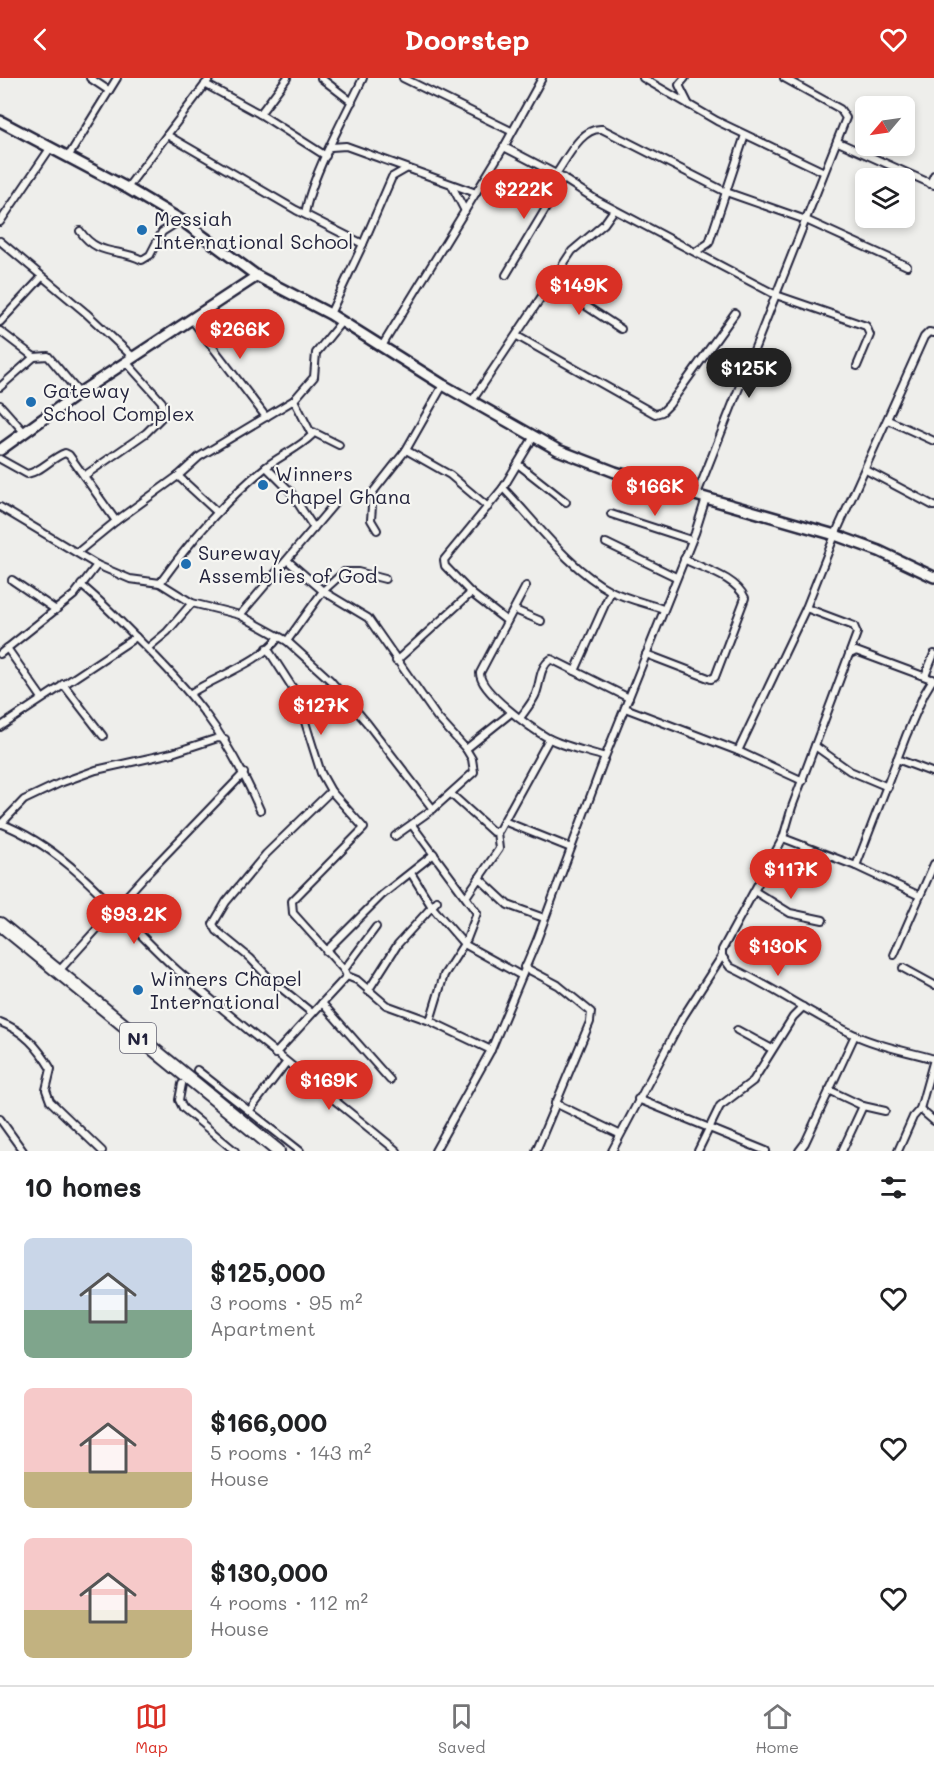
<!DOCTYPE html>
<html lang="en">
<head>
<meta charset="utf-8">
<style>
	body { margin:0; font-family:Mali,sans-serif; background:#f2f2f2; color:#202124; height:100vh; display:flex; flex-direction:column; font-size:22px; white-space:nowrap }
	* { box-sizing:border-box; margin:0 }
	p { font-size:20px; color:#757577 }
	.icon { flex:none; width:33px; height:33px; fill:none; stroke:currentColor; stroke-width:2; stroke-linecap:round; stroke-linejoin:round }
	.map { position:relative; height:1073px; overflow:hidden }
	.details { display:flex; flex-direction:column; background:#fff; flex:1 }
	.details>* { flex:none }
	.needle { width:39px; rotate:241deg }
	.buttons { position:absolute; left:855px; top:18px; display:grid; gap:12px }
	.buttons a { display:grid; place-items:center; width:60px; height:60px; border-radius:9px; background:#fff; box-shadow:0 3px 9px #0003; font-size:30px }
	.price { position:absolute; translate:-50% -51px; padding:0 14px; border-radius:21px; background:#d93025; color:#fff; font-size:20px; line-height:39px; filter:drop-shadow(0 2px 3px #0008) }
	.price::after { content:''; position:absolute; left:50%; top:36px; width:18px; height:14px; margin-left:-9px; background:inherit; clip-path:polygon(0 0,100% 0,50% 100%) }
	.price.selected { background:#222; color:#fff }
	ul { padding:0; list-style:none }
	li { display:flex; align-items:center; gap:18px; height:150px; padding:0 24px }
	li span { display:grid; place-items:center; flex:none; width:168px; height:120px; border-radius:9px; color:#555 }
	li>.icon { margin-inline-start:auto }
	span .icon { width:72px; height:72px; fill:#fffc; stroke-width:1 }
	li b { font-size:26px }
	h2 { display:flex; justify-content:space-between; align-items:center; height:72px; padding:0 24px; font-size:26px }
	header { display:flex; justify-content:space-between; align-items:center; height:78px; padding:0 24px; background:#d93025; color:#fff; font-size:27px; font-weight:700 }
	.tab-bar { display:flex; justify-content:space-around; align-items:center; height:84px; border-top:2px solid #e0e0e0; background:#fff; font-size:16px; color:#757577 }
	.tab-bar a { display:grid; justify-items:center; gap:3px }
	.tab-bar .selected { color:#d93025 }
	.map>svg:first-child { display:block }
</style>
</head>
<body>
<header><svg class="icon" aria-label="back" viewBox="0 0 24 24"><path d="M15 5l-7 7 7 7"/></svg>Doorstep<svg class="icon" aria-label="heart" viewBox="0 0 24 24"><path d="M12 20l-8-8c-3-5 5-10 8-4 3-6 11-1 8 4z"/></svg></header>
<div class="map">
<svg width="934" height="1073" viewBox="0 0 934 1073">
	<rect width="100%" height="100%" fill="#eeeeeb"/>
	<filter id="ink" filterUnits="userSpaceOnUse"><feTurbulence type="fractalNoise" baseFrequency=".0167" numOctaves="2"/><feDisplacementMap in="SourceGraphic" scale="12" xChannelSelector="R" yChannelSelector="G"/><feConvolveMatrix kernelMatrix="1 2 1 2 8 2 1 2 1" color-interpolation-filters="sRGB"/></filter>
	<g filter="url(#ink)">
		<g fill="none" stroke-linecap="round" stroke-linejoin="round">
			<defs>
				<g id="street">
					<polyline points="90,0 108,12"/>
					<polyline points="321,0 352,24"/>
					<polyline points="403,0 511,53"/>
					<polyline points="643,0 717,43 824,94"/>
					<polyline points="685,0 679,7 689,27"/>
					<polyline points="205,6 260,36 326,78"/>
					<polyline points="260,36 287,0"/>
					<polyline points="167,57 296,132 363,166 330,236"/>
					<polyline points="838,64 934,107"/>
					<polyline points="331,69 346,68 476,115"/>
					<polyline points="504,69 556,96 598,123 776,217 866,248 870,257 857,288"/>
					<polyline points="68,79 117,0"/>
					<path d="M556,96C567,81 581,49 602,51L726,114L806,142L907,188"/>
					<polyline points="930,106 934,97"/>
					<polyline points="452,108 465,133"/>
					<polyline points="127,110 210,0"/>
					<path d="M305,136C311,98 346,37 363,0"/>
					<polyline points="0,144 51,69"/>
					<path d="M80,153C98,179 119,170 142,182L150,177L162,154L181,142"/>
					<polyline points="0,163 86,235 134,280"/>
					<polyline points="363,166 392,99 406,91"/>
					<polyline points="697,173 709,165 745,57"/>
					<polyline points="506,197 564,100"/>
					<polyline points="551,205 621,251"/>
					<polyline points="192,242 266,339"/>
					<polyline points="0,244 41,200"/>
					<polyline points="0,253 34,279 48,278 79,315"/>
					<polyline points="517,258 655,336 662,334 669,327 735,235"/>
					<polyline points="382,268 504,69 542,0"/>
					<polyline points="0,309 34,279"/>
					<polyline points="472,323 572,173 604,146 614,132"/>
					<polyline points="0,327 24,354"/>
					<polyline points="888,342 934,363"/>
					<polyline points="313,354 339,367"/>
					<polyline points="406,372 450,397 488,429"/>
					<path d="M0,381L27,396C41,394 51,380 65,375L69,377L116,443"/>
					<polyline points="519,387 566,424"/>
					<polyline points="266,389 290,413 314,450"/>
					<polyline points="866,392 934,428"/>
					<polyline points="84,398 146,355 163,338 162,324 127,285"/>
					<polyline points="178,398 217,434"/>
					<path d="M503,410C536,444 568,490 611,513C627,521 646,525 663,531"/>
					<polyline points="697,416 846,40 840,31 784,0"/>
					<polyline points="0,429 97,487 130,501 160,505 192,525 240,537 287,563 330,602 367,645 433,731"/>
					<polyline points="611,436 691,462"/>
					<polyline points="377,452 371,442 373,414 406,372 443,307"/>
					<polyline points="606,465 676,499"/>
					<polyline points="78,474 116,443 178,398 199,379 294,322 314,299 316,275 342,243"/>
					<polyline points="288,483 323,513 368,540 437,639 466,671 472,681 474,694 433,731 395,758"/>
					<polyline points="12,502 56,532"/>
					<path d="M160,505C191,462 225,422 266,389C280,378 299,370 312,357L294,322"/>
					<path d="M81,507C101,523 117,540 135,558C193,615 227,656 260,732"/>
					<path d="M526,508L480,595C479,613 532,651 548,660C565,669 587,673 605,679"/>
					<polyline points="806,530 854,548 857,555 792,729 783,760 856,788 920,818"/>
					<polyline points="515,532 541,543"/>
					<polyline points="240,537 335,425"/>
					<polyline points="507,543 471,515 445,488 444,482 503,410 533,360"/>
					<polyline points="287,563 323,513 344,494 358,494 385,501"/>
					<polyline points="149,569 167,554 192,525"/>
					<polyline points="7,570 42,620"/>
					<polyline points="267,570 296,615 321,695 331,713 364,750 292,823 293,835 344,892 347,898 357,902 386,927 430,943 491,972"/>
					<polyline points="852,575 856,573 934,602"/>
					<polyline points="0,576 74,517 97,487"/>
					<path d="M646,576L711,601L715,599L745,520C736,499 703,491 684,481"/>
					<polyline points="396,583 471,515"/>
					<polyline points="575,593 611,513"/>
					<polyline points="925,598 934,576"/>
					<polyline points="63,606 103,658"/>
					<path d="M191,615C217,598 261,584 279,559"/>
					<polyline points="625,630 738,673 803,703"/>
					<path d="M520,640C525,633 531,626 535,618C541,606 538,590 551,581L629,620"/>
					<polyline points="0,649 136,559"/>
					<polyline points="815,668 850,693 888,709"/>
					<polyline points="466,671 511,635"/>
					<polyline points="738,673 806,530 835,457 924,259 929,254 934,255"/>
					<polyline points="897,681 934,695"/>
					<polyline points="451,716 493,754 499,752 549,661"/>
					<polyline points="506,744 571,770"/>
					<path d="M0,745C73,773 121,842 178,893C249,955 324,1013 397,1073"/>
					<polyline points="1,746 24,722 60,705 96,692 172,675 218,660 225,661"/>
					<polyline points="412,747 477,835 467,861 444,897 430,943"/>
					<path d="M783,760L722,872V878L730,889C773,909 812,937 855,957C879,969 908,973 934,981"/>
					<polyline points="856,788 906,658 924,616 933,601"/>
					<polyline points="411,795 432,829 464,866 520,897"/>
					<polyline points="479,800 499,771 497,754"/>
					<polyline points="756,814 790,835 823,842"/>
					<polyline points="466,819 479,800 508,827 544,840"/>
					<polyline points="326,873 382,817 434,776"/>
					<polyline points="894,877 934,786"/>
					<polyline points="524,889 558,907 591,934 590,944 536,1073"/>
					<polyline points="903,890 934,907"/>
					<polyline points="344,892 376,849"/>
					<polyline points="58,894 144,799 244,695"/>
					<polyline points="368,913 398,866 437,823"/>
					<polyline points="322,925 390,1002"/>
					<polyline points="312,935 270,901 250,880 217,853 213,846 226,824 266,776 331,713"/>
					<path d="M0,944C24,953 38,969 51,991L46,1012L50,1023L102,1073"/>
					<polyline points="737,952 772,971"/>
					<polyline points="275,976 347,898"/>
					<polyline points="197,992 300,1073"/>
					<polyline points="182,1006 179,1022 183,1030 235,1073"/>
					<polyline points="829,1012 863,1028 885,1033"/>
					<polyline points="638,1021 766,1073"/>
					<polyline points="555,1025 619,1056"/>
					<polyline points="920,1031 934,1043"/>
					<polyline points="250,1032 286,985"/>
					<polyline points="0,1041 23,1073"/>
					<polyline points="435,1073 491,972 537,862 605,679 695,455 706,420"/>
					<polyline points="612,1073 683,939 722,878"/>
					<polyline points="698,1073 720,1028 753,1003 793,939 803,929"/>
					<polyline points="799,1073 805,1065 855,957"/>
					<polyline points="842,1073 863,1028"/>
					<polyline points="898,1073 913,1039 920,1031 934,981"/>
				</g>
				<g id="secondary">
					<polyline points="0,43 127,110 181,142 257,198"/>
					<polyline points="0,372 79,315 257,198 330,236 443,307 558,372 615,394 835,457 879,473 934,499"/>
				</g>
				<polyline id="highway" points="0,846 278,1073"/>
			</defs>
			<use href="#street" stroke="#22223b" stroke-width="10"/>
			<use href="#secondary" stroke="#22223b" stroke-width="14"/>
			<use href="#highway" stroke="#22223b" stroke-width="16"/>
			<use href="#street" stroke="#f6f6f2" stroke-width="6"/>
			<use href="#secondary" stroke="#f6f6f2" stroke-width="9"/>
			<use href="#highway" stroke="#f6f6f2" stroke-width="12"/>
		</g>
	</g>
	<g fill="#1f6fb2" stroke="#f6f6f2" stroke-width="2">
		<circle cx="142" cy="152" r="6"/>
		<circle cx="31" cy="324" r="6"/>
		<circle cx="263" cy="407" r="6"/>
		<circle cx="186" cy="486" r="6"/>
		<circle cx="138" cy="912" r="6"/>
	</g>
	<g text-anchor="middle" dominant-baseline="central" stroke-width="4.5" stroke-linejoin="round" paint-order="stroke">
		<rect fill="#f6f6f2" stroke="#626272" stroke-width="1.5" x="120" y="945" width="36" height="30" rx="4.5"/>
		<g font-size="18" font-weight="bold" fill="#22223b">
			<text x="138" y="960">N1</text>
		</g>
		<g font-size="20" fill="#22223b" stroke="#f6f6f2" text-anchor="start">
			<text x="154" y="140">Messiah<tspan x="154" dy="23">International School</tspan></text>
			<text x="43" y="312">Gateway<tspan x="43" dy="23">School Complex</tspan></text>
			<text x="275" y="395">Winners<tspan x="275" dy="23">Chapel Ghana</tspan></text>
			<text x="198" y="474">Sureway<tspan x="198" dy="23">Assemblies of God</tspan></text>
			<text x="150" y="900">Winners Chapel<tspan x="150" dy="23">International</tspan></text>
		</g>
	</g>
</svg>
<div class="buttons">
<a><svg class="needle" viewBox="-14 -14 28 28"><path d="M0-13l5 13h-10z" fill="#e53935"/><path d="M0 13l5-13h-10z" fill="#757577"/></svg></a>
<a><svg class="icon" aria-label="layers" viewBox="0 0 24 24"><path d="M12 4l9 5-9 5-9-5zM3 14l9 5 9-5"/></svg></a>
</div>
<b class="price" style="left:524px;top:142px">$222K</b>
<b class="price" style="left:579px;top:238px">$149K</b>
<b class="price" style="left:240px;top:282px">$266K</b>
<b class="price selected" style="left:749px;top:321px">$125K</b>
<b class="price" style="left:655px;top:439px">$166K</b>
<b class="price" style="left:321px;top:658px">$127K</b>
<b class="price" style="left:791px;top:822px">$117K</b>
<b class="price" style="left:134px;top:867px">$93.2K</b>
<b class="price" style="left:778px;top:899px">$130K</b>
<b class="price" style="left:329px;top:1033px">$169K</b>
</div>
<section class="details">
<h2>10 homes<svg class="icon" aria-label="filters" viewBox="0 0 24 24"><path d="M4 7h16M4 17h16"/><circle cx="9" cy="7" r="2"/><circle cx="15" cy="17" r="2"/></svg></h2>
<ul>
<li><span style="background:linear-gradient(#c9d6e8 60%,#7fa58c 0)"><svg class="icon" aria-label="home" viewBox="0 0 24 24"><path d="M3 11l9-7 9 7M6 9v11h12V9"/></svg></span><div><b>$125,000</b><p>3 rooms · 95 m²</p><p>Apartment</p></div><svg class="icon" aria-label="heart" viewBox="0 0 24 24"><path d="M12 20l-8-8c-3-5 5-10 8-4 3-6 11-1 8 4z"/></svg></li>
<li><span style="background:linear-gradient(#f6c9c9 70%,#c2b280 0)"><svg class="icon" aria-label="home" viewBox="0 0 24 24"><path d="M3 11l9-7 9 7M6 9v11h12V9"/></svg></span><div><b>$166,000</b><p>5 rooms · 143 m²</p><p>House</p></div><svg class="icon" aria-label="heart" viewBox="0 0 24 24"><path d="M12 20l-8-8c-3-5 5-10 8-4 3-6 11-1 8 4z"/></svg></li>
<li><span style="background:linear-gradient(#f6c9c9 60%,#c2b280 0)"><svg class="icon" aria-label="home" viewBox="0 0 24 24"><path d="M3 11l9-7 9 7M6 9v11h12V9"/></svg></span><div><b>$130,000</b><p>4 rooms · 112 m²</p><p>House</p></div><svg class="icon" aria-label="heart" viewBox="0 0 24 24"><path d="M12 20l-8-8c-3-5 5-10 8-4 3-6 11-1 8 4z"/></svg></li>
</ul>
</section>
<nav class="tab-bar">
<a class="selected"><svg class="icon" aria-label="map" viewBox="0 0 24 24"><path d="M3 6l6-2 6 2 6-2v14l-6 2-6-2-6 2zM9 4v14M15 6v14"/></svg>Map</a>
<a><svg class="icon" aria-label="saved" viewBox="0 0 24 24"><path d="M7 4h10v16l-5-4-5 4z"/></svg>Saved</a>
<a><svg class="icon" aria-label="home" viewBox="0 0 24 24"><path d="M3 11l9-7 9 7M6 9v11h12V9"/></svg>Home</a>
</nav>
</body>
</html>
